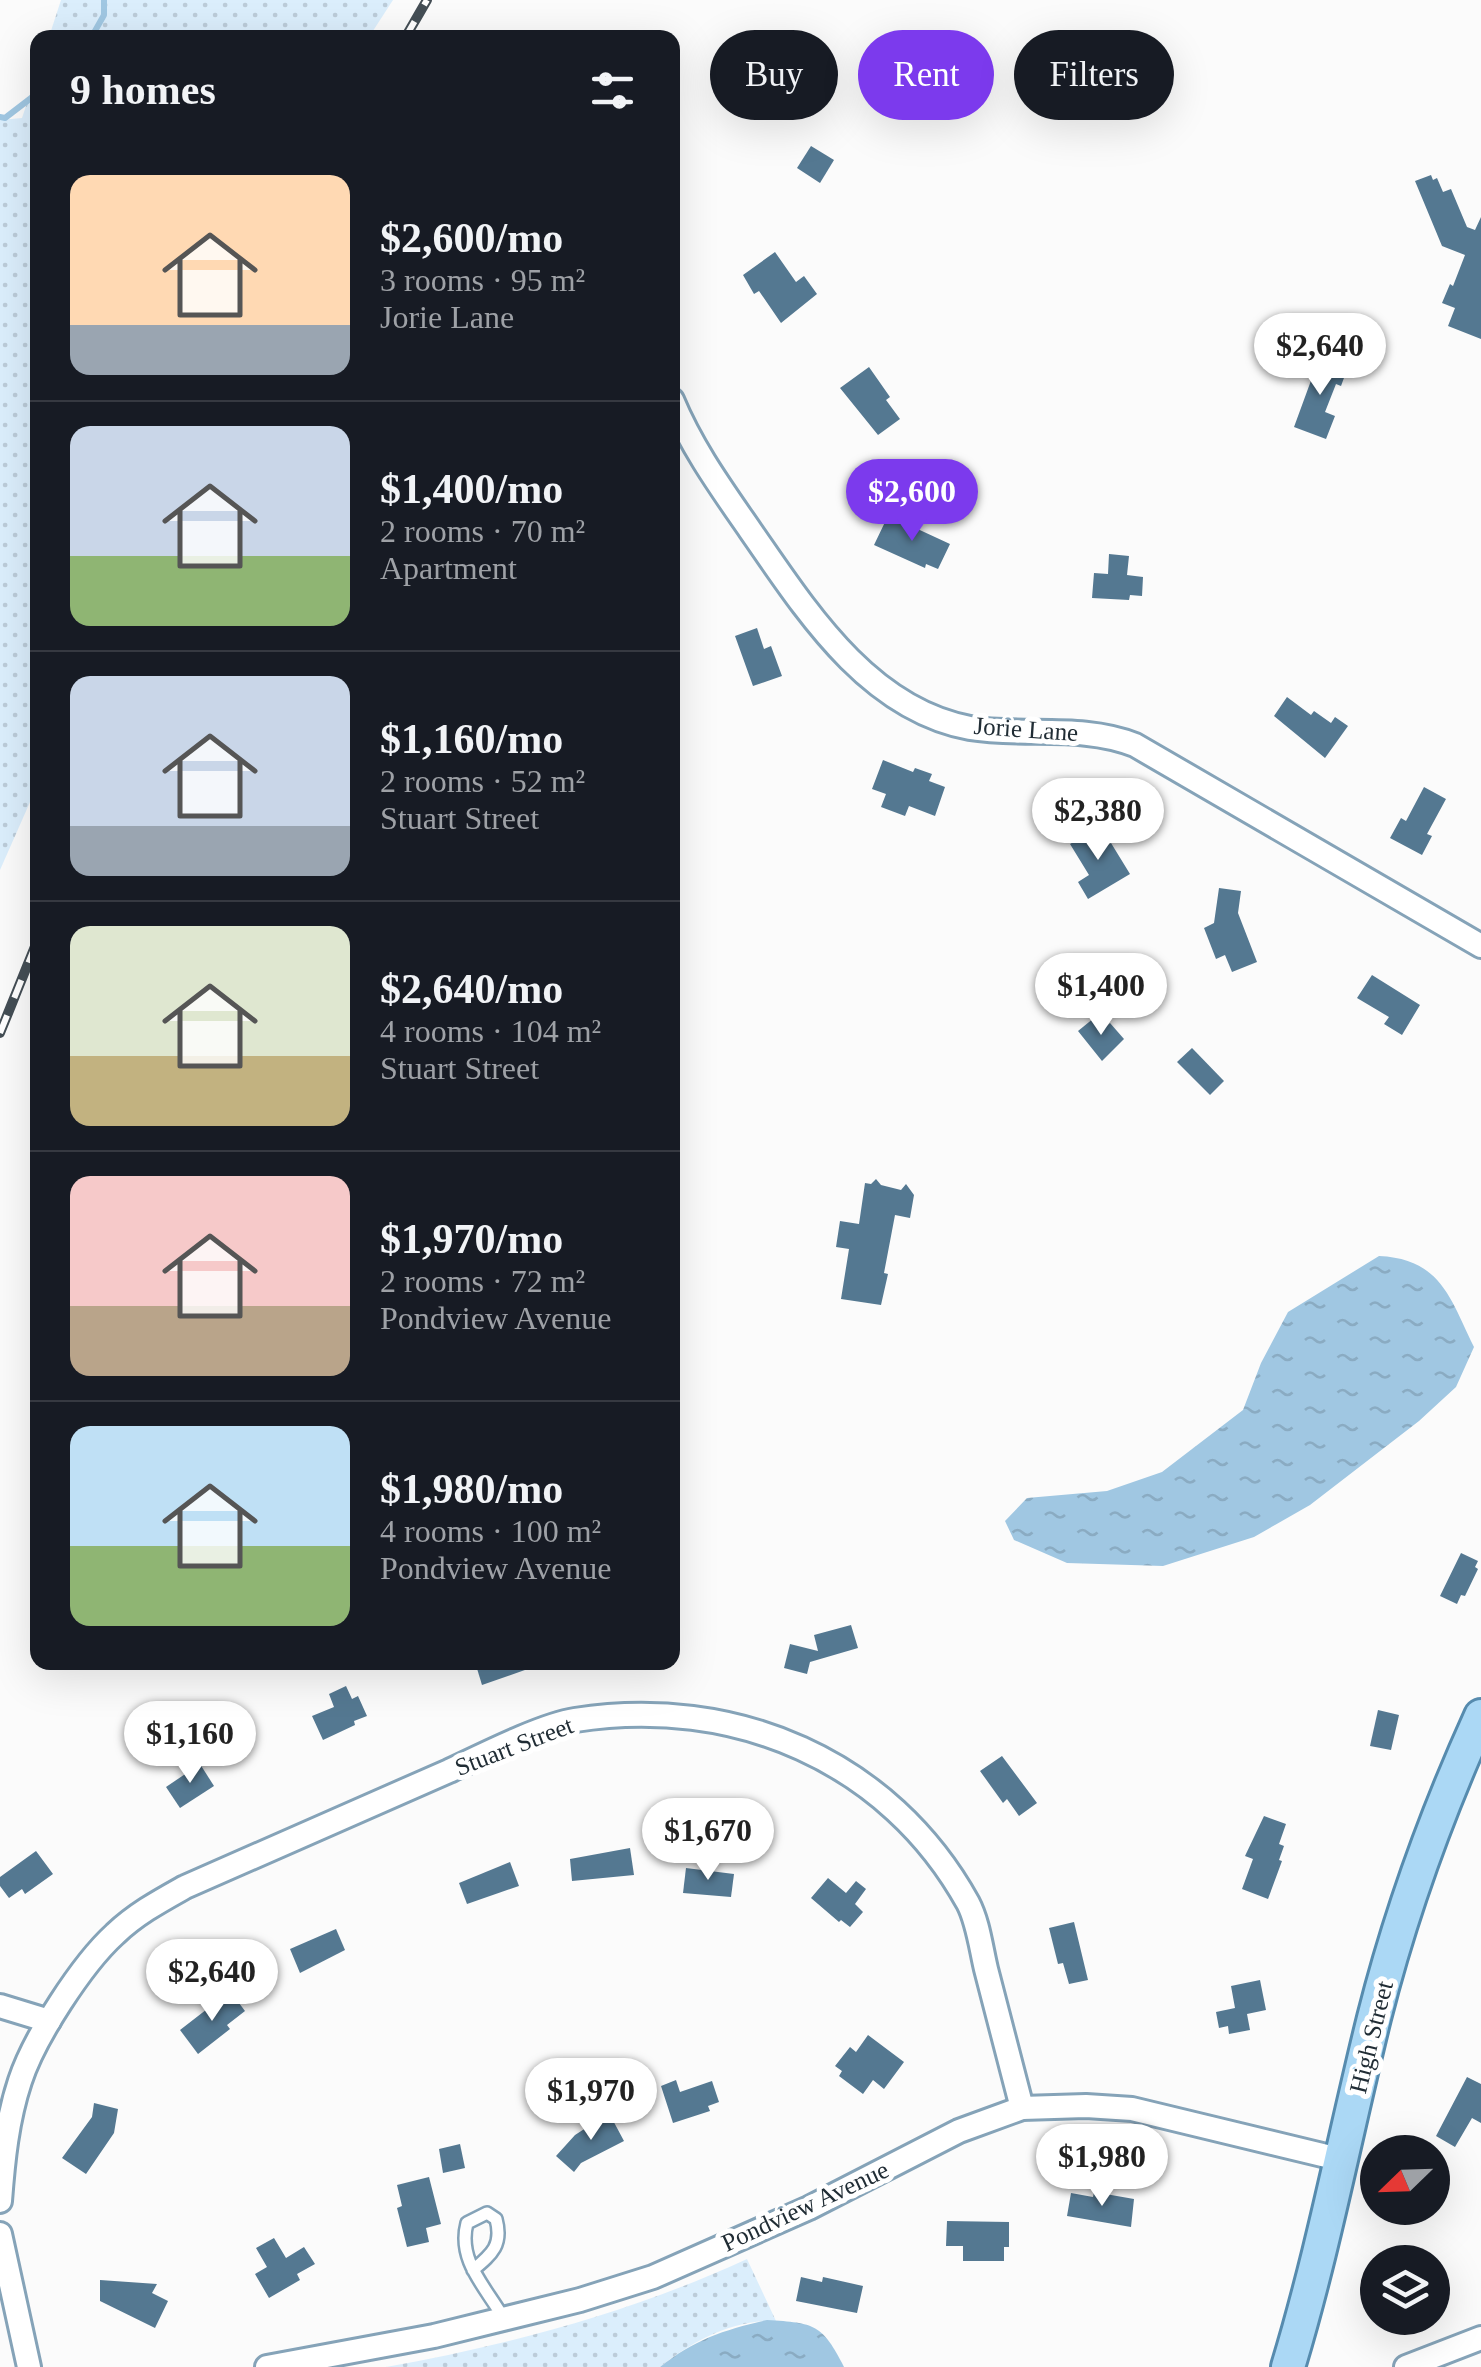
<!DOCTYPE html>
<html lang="en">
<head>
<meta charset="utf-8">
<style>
	body { margin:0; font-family:"Times New Roman",serif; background:#20242c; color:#f1f3f6; height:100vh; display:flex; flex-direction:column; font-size:38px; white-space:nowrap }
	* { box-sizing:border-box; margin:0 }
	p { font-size:32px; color:#9ea1a6 }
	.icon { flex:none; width:55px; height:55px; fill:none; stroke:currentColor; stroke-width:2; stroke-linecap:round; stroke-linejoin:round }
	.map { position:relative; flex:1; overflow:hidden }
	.details { position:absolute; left:30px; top:30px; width:650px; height:1640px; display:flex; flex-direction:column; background:#171b24; border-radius:20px; box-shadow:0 10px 40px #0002 }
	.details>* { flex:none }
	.hud { position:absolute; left:710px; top:30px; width:620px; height:90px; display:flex; gap:20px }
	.needle { width:65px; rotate:247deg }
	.tools { position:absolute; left:1360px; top:2135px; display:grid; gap:20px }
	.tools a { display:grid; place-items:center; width:90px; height:90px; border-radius:50%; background:#171b24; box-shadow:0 10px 40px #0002; font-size:50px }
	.price { position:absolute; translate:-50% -85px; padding:0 22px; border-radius:35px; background:#fff; color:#222; font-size:32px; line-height:65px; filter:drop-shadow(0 2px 5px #0008) }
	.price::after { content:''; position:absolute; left:50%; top:60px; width:30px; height:22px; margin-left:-15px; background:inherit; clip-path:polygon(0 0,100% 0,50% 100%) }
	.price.active { background:#7c3aed; color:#fff }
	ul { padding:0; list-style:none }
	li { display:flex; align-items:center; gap:30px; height:250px; padding:0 40px }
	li+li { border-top:2px solid #363941 }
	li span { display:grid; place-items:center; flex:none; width:280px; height:200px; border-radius:20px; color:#555 }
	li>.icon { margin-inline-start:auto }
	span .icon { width:120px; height:120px; fill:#fffc; stroke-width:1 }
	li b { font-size:42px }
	h2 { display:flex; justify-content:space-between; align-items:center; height:120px; padding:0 40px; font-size:42px }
	.chip { padding:0 35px; border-radius:45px; background:#171b24; box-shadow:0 10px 40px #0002; font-size:35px; line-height:90px }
	.chip.active { background:#7c3aed; color:#fff }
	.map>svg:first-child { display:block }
</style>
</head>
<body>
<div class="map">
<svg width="1481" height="2367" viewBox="0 0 1481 2367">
	<defs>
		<pattern id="park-dots" width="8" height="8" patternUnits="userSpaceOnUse" patternTransform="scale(2.5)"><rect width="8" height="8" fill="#dbeefc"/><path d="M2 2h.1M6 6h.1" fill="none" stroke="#bcccd9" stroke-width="1.8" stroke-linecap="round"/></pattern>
		<pattern id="water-ripples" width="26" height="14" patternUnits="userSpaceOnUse" patternTransform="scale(2.5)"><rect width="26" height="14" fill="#a0c7e2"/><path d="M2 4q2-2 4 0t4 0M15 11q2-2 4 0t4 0" fill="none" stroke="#8aabc2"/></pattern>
	</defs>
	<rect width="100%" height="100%" fill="#fbfbfb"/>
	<g fill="url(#park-dots)">
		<polygon points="61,0 393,0 369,37 49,37"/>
		<polygon points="37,73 38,784 0,870 0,120 22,118"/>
		<path d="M747,2259L776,2321C734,2319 691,2342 660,2367H386C510,2345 632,2312 747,2259Z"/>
	</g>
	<g fill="url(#water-ripples)">
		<path d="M1379,1256C1441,1259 1450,1298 1474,1347L1456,1387L1419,1421L1310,1505L1254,1537L1163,1566L1067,1563L1014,1540L1005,1521L1027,1498L1107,1491L1162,1472L1243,1410L1261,1363L1288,1312Z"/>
		<path d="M767,2320C815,2323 822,2324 844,2367H660C693,2340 726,2329 767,2320Z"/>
	</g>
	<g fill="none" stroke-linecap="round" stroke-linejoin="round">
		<g stroke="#a0c7e2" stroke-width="6">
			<polyline points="91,38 104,15 104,0"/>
			<polyline points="0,117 5,118 35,95 38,86"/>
		</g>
	</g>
	<g fill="#547891">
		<polygon points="811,146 834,160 820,183 797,168"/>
		<polygon points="1431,175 1433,180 1437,178 1443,192 1451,189 1467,227 1475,230 1481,217 1481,339 1448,326 1455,308 1442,303 1450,284 1453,286 1465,255 1442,246 1415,181"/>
		<polygon points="775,252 796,282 804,276 817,294 781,323 759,291 754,294 743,275"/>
		<polygon points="1320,356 1348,367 1341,386 1336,384 1325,412 1335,416 1326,439 1294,427"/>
		<polygon points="869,367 890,397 886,400 900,419 878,435 840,388"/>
		<polygon points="896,519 950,544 938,569 926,564 925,568 874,545 886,520 894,524"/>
		<polygon points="1109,554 1129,556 1127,575 1143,577 1142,596 1130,595 1129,600 1092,598 1094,573 1108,574"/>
		<polygon points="757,628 764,649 771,646 782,676 753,686 735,636"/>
		<polygon points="1287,697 1311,715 1314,711 1331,723 1335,717 1348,726 1325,758 1274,716"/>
		<polygon points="883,760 913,772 915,768 932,774 929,781 945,787 935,816 909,806 905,816 881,807 886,794 872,789"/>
		<polygon points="1424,787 1446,799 1427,834 1432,836 1422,855 1390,838 1401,818 1406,821"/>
		<polygon points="1097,828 1107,845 1111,843 1130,874 1088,899 1078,882 1089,875 1070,844"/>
		<polygon points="1219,888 1241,891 1238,913 1257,962 1232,972 1225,955 1216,959 1204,928 1214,923"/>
		<polygon points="1372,975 1420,1005 1402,1035 1384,1024 1389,1017 1357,998"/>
		<polygon points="1094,1018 1103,1029 1110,1023 1124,1039 1102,1061 1078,1031"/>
		<polygon points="1192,1048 1224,1081 1210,1095 1177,1062"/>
		<polygon points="876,1179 881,1185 901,1190 906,1184 914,1195 910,1218 895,1215 884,1273 888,1274 881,1305 841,1299 849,1249 836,1247 840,1221 859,1224 865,1183 871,1184"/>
		<polygon points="1461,1553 1478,1561 1475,1567 1478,1569 1465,1596 1461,1595 1457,1604 1440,1596"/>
		<polygon points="851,1625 858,1648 810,1662 807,1674 784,1668 790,1644 818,1651 814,1635"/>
		<polygon points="475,1662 539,1662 539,1665 482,1685"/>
		<polygon points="346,1686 352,1699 358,1696 367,1716 354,1721 355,1725 323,1740 312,1716 334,1707 329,1694"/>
		<polygon points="1378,1710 1399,1715 1391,1750 1370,1746"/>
		<polygon points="1002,1756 1037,1803 1019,1816 1007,1799 1003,1803 980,1771"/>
		<polygon points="200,1764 214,1786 180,1808 166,1787"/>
		<polygon points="1264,1816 1286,1824 1279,1844 1284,1846 1279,1860 1282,1861 1268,1899 1242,1889 1253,1859 1245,1856"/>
		<polygon points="630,1848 634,1875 572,1881 570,1859"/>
		<polygon points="36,1851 53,1874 25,1894 22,1889 9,1898 0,1886 0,1877"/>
		<polygon points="510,1862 519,1886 467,1904 459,1883"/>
		<polygon points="686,1868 734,1874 731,1897 683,1893"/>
		<polygon points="828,1878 846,1893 856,1881 866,1889 855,1904 863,1912 850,1927 841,1920 839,1922 811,1898"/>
		<polygon points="1074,1922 1088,1980 1069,1984 1063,1963 1058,1964 1049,1928"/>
		<polygon points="336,1929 345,1950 300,1973 290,1949"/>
		<polygon points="1260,1980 1266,2010 1247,2014 1250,2030 1229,2034 1228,2026 1219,2028 1216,2012 1235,2008 1231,1986"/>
		<polygon points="233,1995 245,2011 227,2025 230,2029 198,2054 180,2030 211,2006 214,2010"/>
		<polygon points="868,2035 904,2062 884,2089 873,2080 863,2094 839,2076 842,2071 835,2066 850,2047 856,2052"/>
		<polygon points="1467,2077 1481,2084 1481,2123 1472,2118 1455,2147 1436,2136"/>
		<polygon points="676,2080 680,2092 712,2081 719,2102 708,2106 710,2111 673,2123 661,2086"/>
		<polygon points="94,2103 118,2109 114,2133 86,2174 62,2158 92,2117"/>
		<polygon points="609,2113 624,2141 581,2163 574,2172 556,2156 575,2135"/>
		<polygon points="460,2144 465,2168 443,2173 439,2149"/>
		<polygon points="429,2177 441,2224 426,2228 429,2242 407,2247 397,2208 402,2206 397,2185"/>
		<polygon points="1094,2192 1134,2199 1131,2227 1067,2216 1071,2193 1093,2197"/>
		<polygon points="947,2221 1009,2222 1009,2247 1004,2247 1004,2261 963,2261 963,2246 946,2246"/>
		<polygon points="274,2238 286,2258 304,2247 315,2264 297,2274 300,2280 269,2298 255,2274 267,2267 256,2248"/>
		<polygon points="801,2277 822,2282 823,2277 863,2286 857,2313 796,2301"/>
		<polygon points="100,2280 157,2284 152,2293 168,2301 155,2328 100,2301"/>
	</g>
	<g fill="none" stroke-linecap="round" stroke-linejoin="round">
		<defs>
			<path id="service" d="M473,2270C492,2254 503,2245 496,2219L487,2213L467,2223C457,2261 486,2287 504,2319"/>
			<g id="minor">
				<path d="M672,400C692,448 721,488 750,530C805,609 867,709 970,728C1025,737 1082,724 1135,745L1481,946"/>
				<polyline points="0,2006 49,2021"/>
				<path d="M0,2201C3,2161 7,2120 20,2081C34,2038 82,1964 115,1934C136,1914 160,1901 185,1887C273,1848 361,1809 449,1771C481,1756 542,1725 575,1720C734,1695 889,1760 968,1903C978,1922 981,1948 986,1969C998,2015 1010,2062 1022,2108"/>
				<polyline points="0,2234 29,2367"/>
				<polyline points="267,2367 434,2336 580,2300 653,2277 809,2208 959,2131 1022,2108 1086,2106 1132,2109 1343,2160"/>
				<polyline points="1406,2367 1481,2338"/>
			</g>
			<path id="primary" d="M1288,2367C1323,2252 1345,2135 1374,2018C1400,1915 1437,1813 1481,1716"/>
		</defs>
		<use href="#service" stroke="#85a3b8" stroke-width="16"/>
		<use href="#minor" stroke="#85a3b8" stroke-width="28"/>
		<use href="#primary" stroke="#568bae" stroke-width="38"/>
		<use href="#service" stroke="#fff" stroke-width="11"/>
		<use href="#minor" stroke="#fff" stroke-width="22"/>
		<use href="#primary" stroke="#abd8f5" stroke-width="32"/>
		<defs>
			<g id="rail">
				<polyline points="405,38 427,0"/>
				<polyline points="0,1033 38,939"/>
			</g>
		</defs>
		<use href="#rail" stroke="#444e55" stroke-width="10"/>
		<use href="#rail" stroke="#fff" stroke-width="6" stroke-dasharray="19" stroke-linecap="butt"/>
	</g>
	<g text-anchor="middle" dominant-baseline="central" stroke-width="10" stroke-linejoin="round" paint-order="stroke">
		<g font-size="25" fill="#212d35" stroke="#fff">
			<text transform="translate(1026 729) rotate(4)">Jorie Lane</text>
			<text transform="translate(514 1746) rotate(-21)">Stuart Street</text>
			<text transform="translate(1371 2037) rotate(-76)">High Street</text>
			<text transform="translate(805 2206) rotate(-25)">Pondview Avenue</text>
		</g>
	</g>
</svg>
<div class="tools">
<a><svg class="needle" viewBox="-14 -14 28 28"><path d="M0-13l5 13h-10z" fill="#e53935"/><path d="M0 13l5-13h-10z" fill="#9ea1a6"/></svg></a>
<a><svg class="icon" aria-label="layers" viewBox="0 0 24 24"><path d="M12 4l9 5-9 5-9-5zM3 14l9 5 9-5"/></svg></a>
</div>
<b class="price" style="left:1320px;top:398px">$2,640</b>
<b class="price active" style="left:912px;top:544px">$2,600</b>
<b class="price" style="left:1098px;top:863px">$2,380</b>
<b class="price" style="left:1101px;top:1038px">$1,400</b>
<b class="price" style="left:190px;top:1786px">$1,160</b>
<b class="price" style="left:708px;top:1883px">$1,670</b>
<b class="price" style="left:212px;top:2024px">$2,640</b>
<b class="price" style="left:591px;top:2143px">$1,970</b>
<b class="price" style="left:1102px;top:2209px">$1,980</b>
<div class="hud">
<a class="chip">Buy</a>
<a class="chip active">Rent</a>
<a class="chip">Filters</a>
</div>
<section class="details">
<h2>9 homes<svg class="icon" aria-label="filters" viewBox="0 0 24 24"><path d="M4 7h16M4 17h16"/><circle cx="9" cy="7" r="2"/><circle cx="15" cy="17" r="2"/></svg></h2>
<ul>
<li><span style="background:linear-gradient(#ffd9b3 75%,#9aa5b1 0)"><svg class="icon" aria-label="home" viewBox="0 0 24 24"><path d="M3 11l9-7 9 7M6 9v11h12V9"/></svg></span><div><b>$2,600/mo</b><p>3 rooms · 95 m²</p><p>Jorie Lane</p></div></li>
<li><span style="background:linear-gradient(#c9d6e8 65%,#8fb573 0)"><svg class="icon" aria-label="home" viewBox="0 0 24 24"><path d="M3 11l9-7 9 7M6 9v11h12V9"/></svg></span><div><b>$1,400/mo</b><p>2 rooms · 70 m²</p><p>Apartment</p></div></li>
<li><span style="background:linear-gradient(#c9d6e8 75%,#9aa5b1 0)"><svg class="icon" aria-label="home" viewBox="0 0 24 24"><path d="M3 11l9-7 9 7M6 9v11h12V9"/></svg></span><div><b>$1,160/mo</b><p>2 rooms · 52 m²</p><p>Stuart Street</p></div></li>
<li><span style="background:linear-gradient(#dfe7d0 65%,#c2b280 0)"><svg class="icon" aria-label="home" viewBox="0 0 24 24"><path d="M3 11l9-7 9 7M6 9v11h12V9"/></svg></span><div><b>$2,640/mo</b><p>4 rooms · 104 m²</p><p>Stuart Street</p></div></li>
<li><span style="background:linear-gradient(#f6c9c9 65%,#b9a48a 0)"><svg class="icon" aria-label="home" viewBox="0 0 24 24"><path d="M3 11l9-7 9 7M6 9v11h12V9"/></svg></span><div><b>$1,970/mo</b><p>2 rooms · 72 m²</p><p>Pondview Avenue</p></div></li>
<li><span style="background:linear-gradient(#bfe0f5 60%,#8fb573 0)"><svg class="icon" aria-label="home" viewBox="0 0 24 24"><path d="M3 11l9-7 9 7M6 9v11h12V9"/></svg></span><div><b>$1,980/mo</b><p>4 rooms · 100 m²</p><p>Pondview Avenue</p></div></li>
</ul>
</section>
</div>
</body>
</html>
